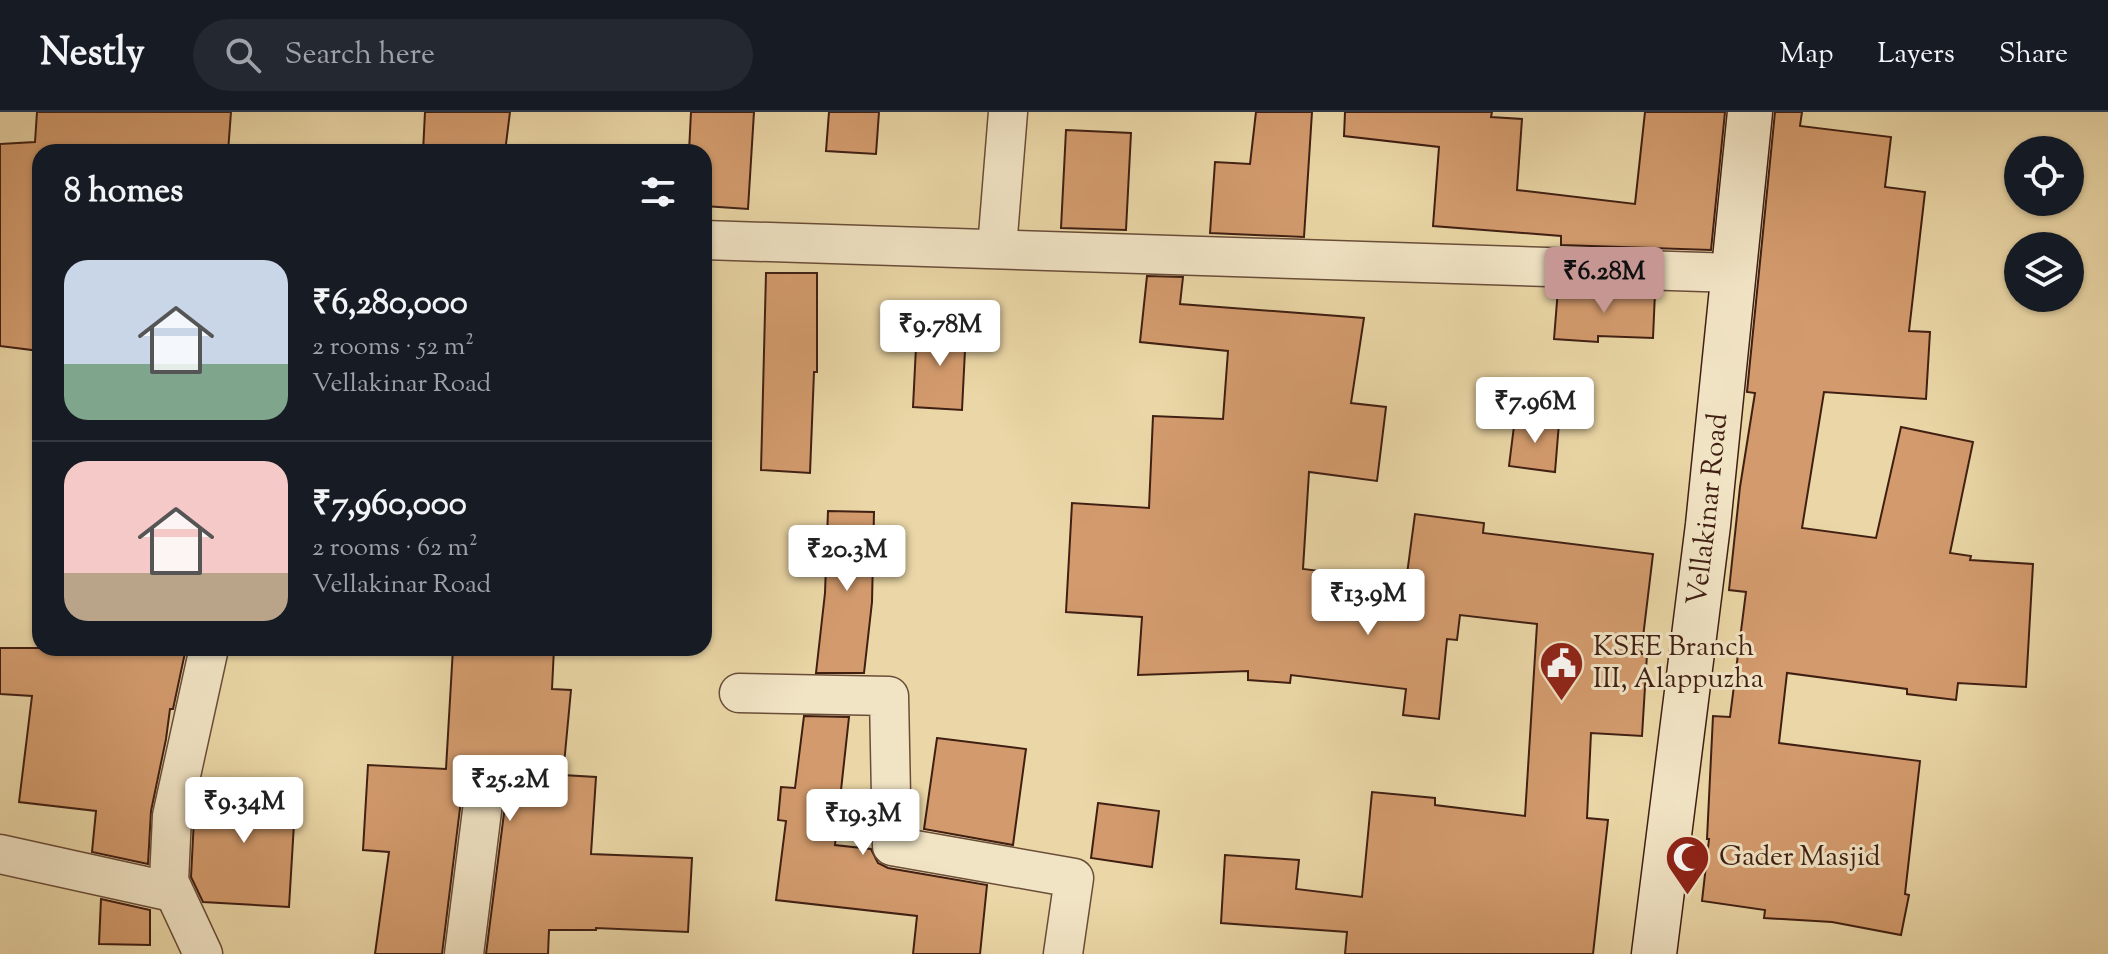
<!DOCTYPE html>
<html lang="en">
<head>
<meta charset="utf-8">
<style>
	body { margin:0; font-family:"Sorts Mill Goudy",serif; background:#242831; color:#f1f3f6; height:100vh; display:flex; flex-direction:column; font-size:30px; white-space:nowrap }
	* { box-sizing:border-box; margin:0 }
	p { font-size:26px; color:#9ea1a6 }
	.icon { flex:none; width:44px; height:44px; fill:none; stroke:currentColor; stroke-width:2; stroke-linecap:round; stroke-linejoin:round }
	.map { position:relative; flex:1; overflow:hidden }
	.side { position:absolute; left:32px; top:32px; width:680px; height:512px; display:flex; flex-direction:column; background:#171b24; border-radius:24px; box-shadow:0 2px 6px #0004 }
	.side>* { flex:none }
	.buttons { position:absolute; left:2004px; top:24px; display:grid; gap:16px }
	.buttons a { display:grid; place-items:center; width:80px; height:80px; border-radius:50%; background:#171b24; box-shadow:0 2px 6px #0004; font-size:40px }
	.price { position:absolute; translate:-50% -68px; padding:0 18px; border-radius:8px; background:#fff; color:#222; font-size:26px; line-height:52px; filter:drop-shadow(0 2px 4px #0008) }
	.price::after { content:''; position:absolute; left:50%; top:48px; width:24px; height:18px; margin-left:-12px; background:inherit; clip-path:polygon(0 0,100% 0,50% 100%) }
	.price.selected { background:#c59692; color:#111 }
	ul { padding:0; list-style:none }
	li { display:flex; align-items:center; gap:24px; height:200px; padding:0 32px }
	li+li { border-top:2px solid #363941 }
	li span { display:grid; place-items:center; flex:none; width:224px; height:160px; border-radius:24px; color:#555 }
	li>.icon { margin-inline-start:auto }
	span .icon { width:96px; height:96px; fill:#fffc; stroke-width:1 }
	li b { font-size:34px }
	h2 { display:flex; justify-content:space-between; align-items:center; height:96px; padding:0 32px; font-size:34px }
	header { display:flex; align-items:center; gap:48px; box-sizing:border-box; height:112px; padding:0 40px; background:#171b24; border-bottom:2px solid #363941 }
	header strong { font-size:38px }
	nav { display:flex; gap:44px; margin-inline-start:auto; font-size:28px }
	.search { width:560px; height:72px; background:#242831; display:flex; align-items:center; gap:20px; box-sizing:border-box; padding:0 28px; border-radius:44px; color:#9ea1a6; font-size:30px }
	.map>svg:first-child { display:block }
</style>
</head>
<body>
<header>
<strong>Nestly</strong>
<div class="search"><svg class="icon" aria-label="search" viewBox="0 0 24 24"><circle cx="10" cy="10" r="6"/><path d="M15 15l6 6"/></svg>Search here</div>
<nav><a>Map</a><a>Layers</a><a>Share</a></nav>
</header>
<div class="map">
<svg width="2108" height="842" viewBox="0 0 2108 842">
	<rect width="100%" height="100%" fill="#ead6a6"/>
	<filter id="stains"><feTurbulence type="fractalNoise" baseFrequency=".0025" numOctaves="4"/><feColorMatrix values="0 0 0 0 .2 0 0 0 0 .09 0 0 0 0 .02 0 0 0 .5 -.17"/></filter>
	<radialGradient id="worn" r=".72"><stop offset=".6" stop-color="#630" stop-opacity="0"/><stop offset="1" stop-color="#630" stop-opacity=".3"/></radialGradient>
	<g fill="#d39b6d" stroke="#401f13" stroke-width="2">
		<polygon points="37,0 231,0 228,40 40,40 40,239 0,234 0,32 35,30"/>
		<polygon points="425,0 510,0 505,40 423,40"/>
		<polygon points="691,0 754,0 748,97 704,94 704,40 689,40"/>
		<polygon points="829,0 879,0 876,42 826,39"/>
		<polygon points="1256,0 1312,0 1304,125 1210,121 1215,50 1250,52"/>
		<polygon points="1345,0 1492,0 1491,5 1522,7 1517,78 1635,92 1645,0 1725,0 1711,138 1561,133 1561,124 1433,114 1439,35 1344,24"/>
		<polygon points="1775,0 1802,0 1800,14 1891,25 1885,75 1925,80 1909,219 1930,220 1926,287 1824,280 1802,416 1876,426 1901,315 1973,330 1950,441 1971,444 1970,448 2033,452 2026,575 1958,571 1956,588 1907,582 1907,577 1787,561 1779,631 1920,649 1905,782 1909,783 1901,823 1832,810 1764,806 1765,798 1702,789 1709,727 1707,727 1713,604 1730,605 1746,480 1729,478 1740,375 1755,281 1747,280"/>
		<polygon points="1066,18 1131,21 1126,118 1061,116"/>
		<polygon points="766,161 817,161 817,260 814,260 810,361 761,358"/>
		<polygon points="1147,164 1183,165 1180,192 1364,206 1351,291 1386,295 1377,369 1309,360 1303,457 1406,470 1415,402 1484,411 1483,421 1653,442 1641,542 1647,542 1642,624 1591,621 1587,706 1608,708 1593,842 1345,842 1347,820 1221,811 1225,743 1299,748 1296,777 1362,785 1372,680 1435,686 1435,693 1525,704 1537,512 1460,503 1457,528 1447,527 1439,607 1403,603 1406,577 1291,563 1290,571 1248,568 1248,559 1138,563 1142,505 1066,500 1072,391 1149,396 1153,304 1223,307 1228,239 1140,230"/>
		<polygon points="1558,177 1655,180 1653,226 1598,224 1598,230 1554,227"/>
		<polygon points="917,215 966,218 962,298 913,295"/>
		<polygon points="1515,306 1559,311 1555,360 1509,354"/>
		<polygon points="828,399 874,400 872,490 864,561 816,561 825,481"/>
		<polygon points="0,536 186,536 173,597 170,597 166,627 151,699 148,752 92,740 96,699 19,690 32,584 0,582"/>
		<polygon points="453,536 554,536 552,577 571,578 563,663 596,665 591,742 692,746 688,820 596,816 596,818 549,818 548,842 486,842 507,678 505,667 499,658 487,653 476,655 468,661 463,672 442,842 375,842 389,740 363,738 368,653 446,657"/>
		<polygon points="804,604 849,605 835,733 871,737 878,751 888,756 987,773 980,842 913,842 917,804 776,788 786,709 778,708 781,675 795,676"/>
		<polygon points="937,626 1026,637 1013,733 924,717"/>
		<polygon points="201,672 296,678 289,795 203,790 191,765 194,707"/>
		<polygon points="1098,691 1159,699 1152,755 1091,746"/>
		<polygon points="101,787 150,798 150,833 99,832"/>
	</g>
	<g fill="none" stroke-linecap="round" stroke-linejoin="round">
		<defs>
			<g id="street">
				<polyline points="704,128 1734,161"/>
				<polyline points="997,136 1008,0"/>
				<polyline points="739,581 889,584 892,734 1074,766 1063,842"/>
				<polyline points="0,742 172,780"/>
				<polyline points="203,842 169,769 172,704 209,536"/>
				<polyline points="464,842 485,675"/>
			</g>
			<g id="secondary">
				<path id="s1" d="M1654,842L1708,413L1750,0"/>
			</g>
		</defs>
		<use href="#street" stroke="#6a4d38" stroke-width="41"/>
		<use href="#secondary" stroke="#401f13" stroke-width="47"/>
		<use href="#street" stroke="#f1e4c5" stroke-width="38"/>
		<use href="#secondary" stroke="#f1e4c5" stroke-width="44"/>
	</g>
	<defs>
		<symbol id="civic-pin" viewBox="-11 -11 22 30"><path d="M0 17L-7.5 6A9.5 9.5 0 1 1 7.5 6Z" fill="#8f2418" stroke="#f1e4c5"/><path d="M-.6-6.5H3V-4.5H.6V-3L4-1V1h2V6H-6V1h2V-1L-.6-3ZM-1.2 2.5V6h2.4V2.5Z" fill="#fff"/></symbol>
		<symbol id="mosque-pin" viewBox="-11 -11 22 30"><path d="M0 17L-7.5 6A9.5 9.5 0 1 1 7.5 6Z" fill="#8f2418" stroke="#f1e4c5"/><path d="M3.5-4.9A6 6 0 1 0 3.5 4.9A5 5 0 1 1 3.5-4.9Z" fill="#fff"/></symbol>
	</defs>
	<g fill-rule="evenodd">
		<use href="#civic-pin" x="1536" y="526" width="51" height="69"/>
		<use href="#mosque-pin" x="1662" y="720" width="51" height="69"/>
	</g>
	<g text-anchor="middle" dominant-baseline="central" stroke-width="6" stroke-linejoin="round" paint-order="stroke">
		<g font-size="28" fill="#401f13" stroke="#f1e4c5">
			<text stroke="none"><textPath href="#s1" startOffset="448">Vellakinar Road</textPath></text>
		</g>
		<g font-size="28" fill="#401f13" stroke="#f1e4c5" text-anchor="start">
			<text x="1593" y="536">KSFE Branch<tspan x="1593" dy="32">III, Alappuzha</tspan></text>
			<text x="1719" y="746">Gader Masjid</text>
		</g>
	</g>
	<rect width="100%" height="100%" filter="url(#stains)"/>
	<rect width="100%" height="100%" fill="url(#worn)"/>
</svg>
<div class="buttons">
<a><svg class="icon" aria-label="locate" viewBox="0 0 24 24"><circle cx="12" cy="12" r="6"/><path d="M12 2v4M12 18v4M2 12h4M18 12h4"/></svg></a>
<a><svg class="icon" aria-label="layers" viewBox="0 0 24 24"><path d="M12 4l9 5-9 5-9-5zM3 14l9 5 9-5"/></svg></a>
</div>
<b class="price selected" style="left:1604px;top:203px">₹6.28M</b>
<b class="price" style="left:940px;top:256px">₹9.78M</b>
<b class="price" style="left:1535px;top:333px">₹7.96M</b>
<b class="price" style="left:847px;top:481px">₹20.3M</b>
<b class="price" style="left:1368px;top:525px">₹13.9M</b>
<b class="price" style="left:510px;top:711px">₹25.2M</b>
<b class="price" style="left:244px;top:733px">₹9.34M</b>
<b class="price" style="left:863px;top:745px">₹19.3M</b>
<section class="side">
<h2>8 homes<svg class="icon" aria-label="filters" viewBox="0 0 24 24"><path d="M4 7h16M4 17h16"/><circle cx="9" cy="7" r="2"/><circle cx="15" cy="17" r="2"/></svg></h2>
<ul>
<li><span style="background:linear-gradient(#c9d6e8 65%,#7fa58c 0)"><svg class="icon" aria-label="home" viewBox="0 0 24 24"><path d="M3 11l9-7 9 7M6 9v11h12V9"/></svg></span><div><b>₹6,280,000</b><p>2 rooms · 52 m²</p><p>Vellakinar Road</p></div></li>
<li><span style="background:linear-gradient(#f6c9c9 70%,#b9a48a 0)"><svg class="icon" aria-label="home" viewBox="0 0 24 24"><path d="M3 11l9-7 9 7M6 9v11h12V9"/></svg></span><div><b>₹7,960,000</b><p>2 rooms · 62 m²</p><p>Vellakinar Road</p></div></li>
</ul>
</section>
</div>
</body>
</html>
